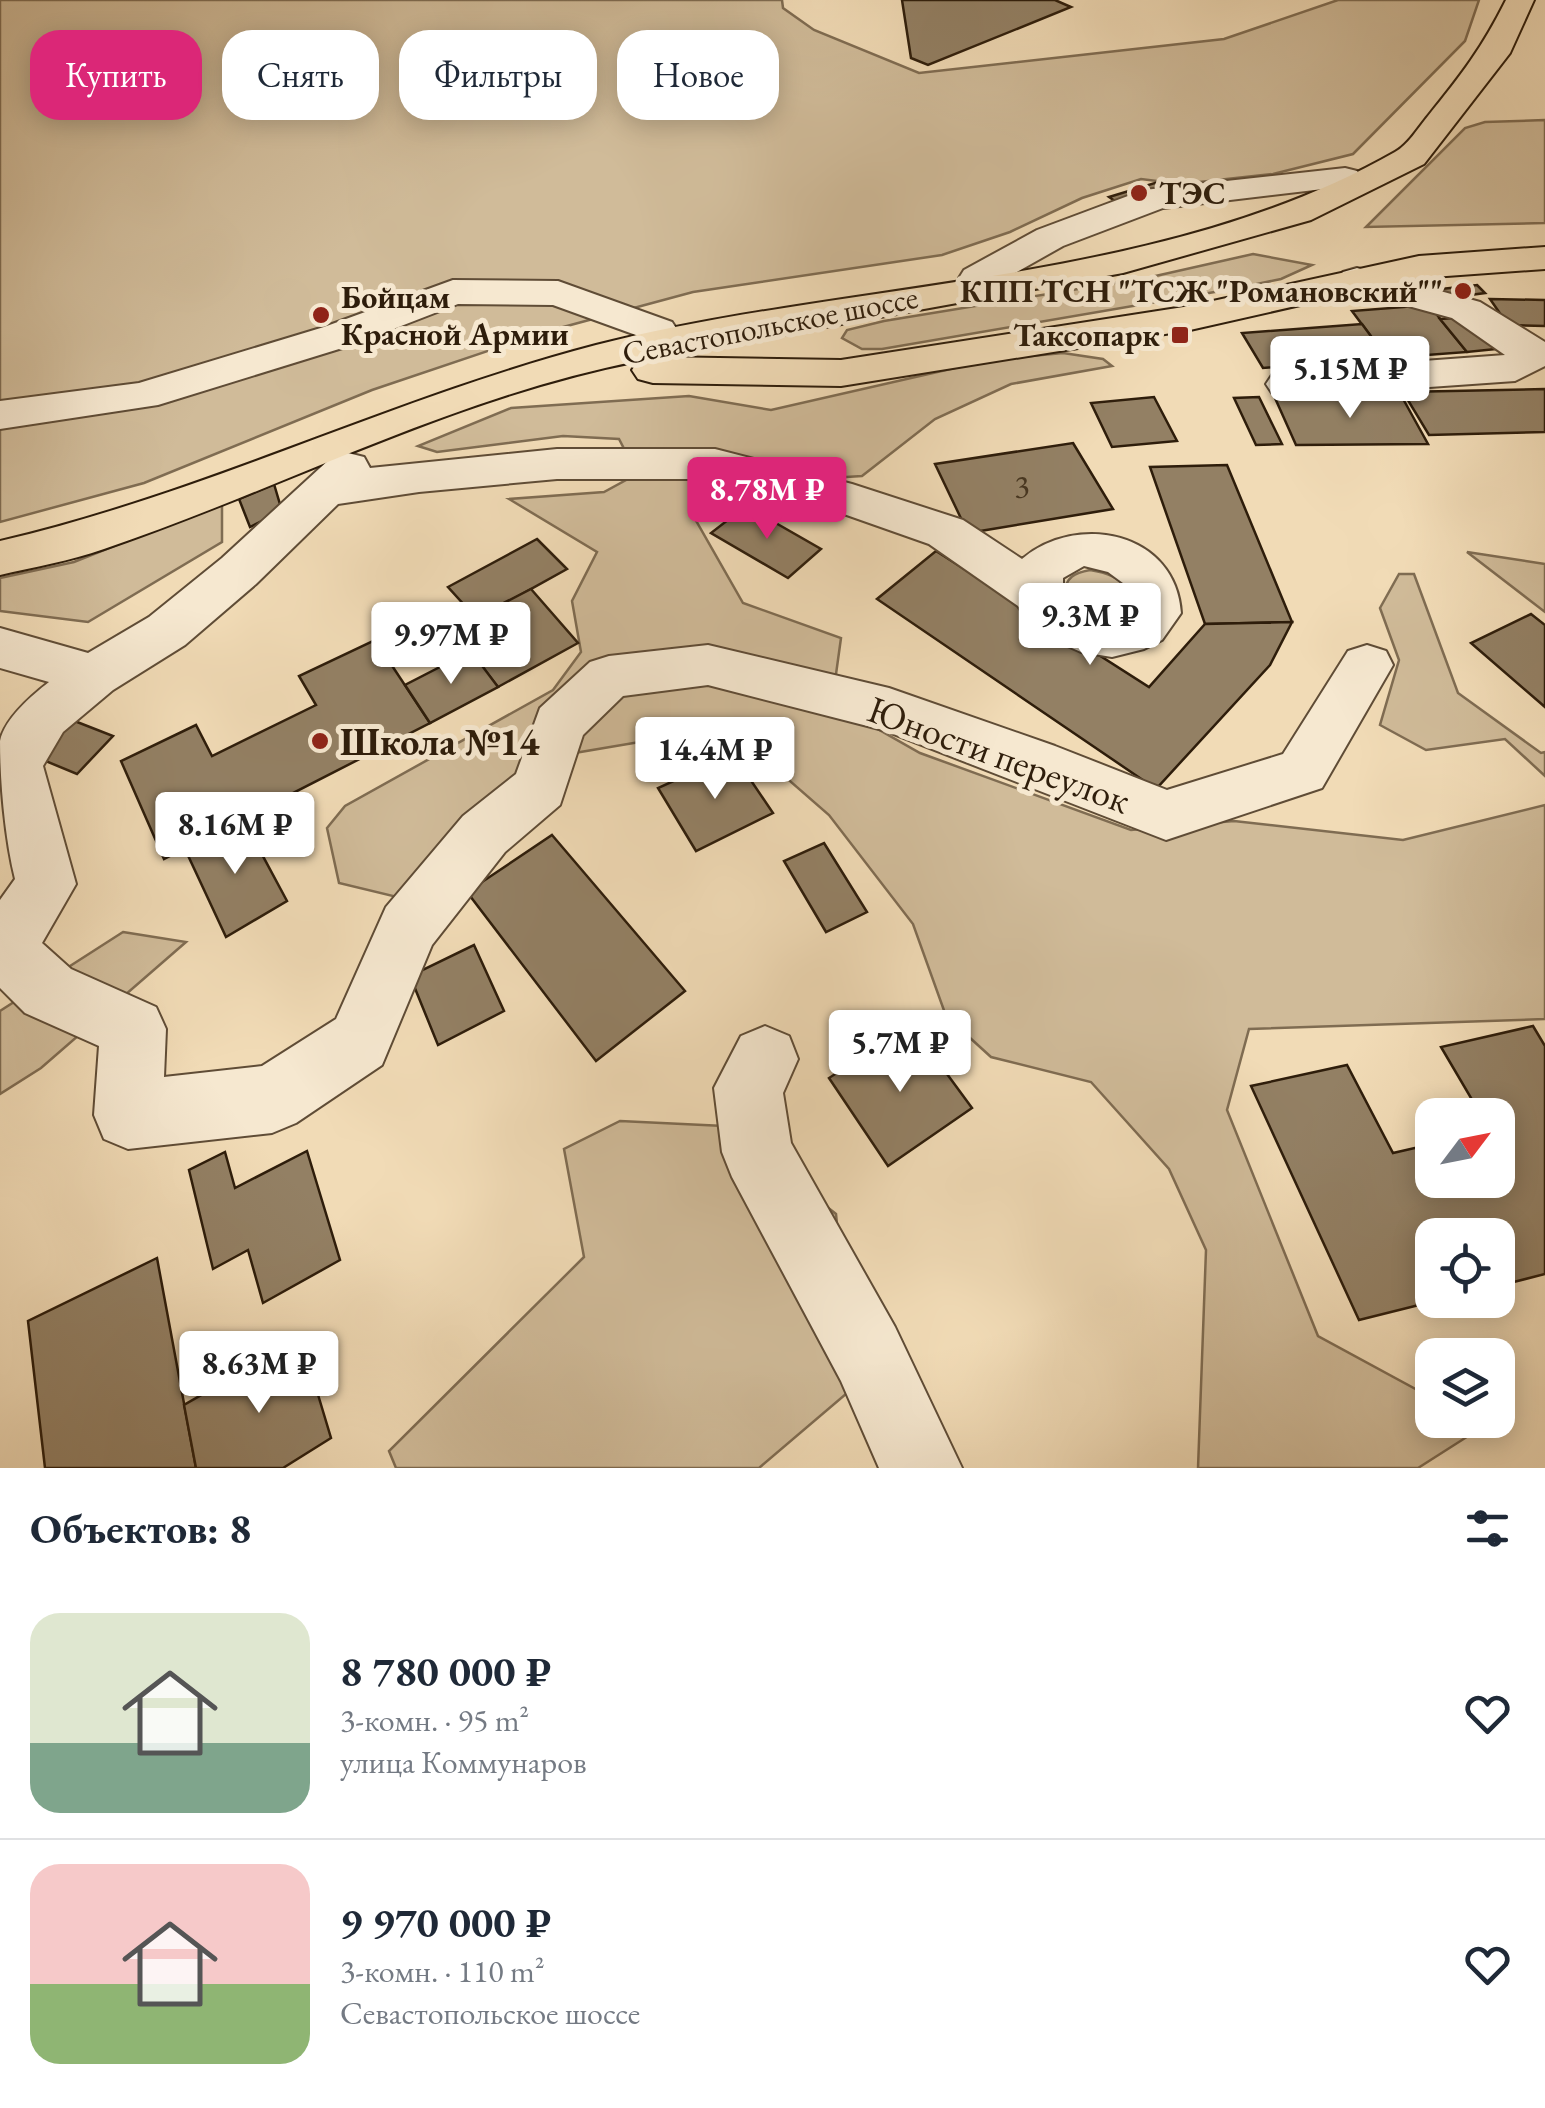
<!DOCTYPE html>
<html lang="ru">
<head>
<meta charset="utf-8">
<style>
	body { margin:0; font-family:"EB Garamond",serif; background:#f6f6f7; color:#1f2937; height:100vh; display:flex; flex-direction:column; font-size:38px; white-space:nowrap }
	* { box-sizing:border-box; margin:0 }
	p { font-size:32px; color:#747a83 }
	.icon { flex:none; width:55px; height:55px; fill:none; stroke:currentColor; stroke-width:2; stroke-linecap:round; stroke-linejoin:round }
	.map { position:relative; height:1468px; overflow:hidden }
	.sheet { display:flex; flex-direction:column; background:#fff; flex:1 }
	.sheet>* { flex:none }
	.banner { position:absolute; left:30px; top:30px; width:1000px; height:90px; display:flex; gap:20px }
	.needle { width:65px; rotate:58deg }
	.controls { position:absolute; left:1415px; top:1098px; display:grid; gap:20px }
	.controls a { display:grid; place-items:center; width:100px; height:100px; border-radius:20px; background:#fff; box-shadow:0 5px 25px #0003; font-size:50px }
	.price { position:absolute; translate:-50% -85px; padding:0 22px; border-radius:10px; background:#fff; color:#222; font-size:32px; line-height:65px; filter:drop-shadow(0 2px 5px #0008) }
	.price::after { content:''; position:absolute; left:50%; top:60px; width:30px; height:22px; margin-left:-15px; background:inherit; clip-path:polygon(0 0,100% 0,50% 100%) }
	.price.active { background:#db2777; color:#fff }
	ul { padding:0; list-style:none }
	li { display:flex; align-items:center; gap:30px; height:250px; padding:0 30px }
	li+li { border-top:2px solid #e0e1e3 }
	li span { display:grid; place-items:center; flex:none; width:280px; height:200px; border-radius:30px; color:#555 }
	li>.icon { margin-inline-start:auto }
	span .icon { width:120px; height:120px; fill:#fffc; stroke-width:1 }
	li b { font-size:42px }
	h2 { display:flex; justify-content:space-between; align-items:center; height:120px; padding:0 30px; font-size:42px }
	.pill { padding:0 35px; border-radius:30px; background:#fff; box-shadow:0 5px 25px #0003; font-size:35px; line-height:90px }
	.pill.active { background:#db2777; color:#fff }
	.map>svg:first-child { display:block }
</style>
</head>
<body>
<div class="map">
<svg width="1545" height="1468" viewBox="0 0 1545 1468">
	<rect width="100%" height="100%" fill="#f1dbb6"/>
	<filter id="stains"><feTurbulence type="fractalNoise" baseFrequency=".002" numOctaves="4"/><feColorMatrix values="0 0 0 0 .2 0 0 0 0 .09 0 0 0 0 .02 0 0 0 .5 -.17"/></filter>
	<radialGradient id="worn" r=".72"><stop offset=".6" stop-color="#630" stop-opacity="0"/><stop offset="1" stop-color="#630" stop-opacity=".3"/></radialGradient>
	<g fill="#d0bb99" stroke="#7f6c52" stroke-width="2.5">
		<polygon points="0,0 782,0 783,8 814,30 919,73 1224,39 1338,0 1479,0 1465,41 1353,154 1273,174 1181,184 1141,179 1082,198 1010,232 942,255 693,292 541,333 372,390 144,483 0,522"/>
		<polygon points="1545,120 1545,223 1366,227 1465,128 1485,122"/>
		<polygon points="1253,254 1312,265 1281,279 1238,288 882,349 862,349 842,338 847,330 884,321 1151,277"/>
		<polygon points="1063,353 1103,359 1112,366 1011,384 935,419 862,476 752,483 690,510 743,603 841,638 832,703 920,753 1131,830 1234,821 1403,840 1545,805 1545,1019 1249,1029 1227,1110 1318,1336 1432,1398 1432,1420 1472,1420 1484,1426 1418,1468 1198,1468 1206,1250 1169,1169 1091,1082 991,1057 946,1016 913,924 829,815 728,727 557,756 401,898 339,883 327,828 345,806 553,690 581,652 572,601 597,552 509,499 604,492 637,474 619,439 563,436 437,452 418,446 511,408 689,396 771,410 990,360"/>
		<polygon points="222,503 222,542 88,622 0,611 0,578 74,562"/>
		<polygon points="1467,552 1545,564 1545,612"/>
		<path d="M1090,570C1170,582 1103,653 1064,594C1066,577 1074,573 1090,570Z"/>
		<polygon points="1399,574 1414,574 1458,693 1541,753 1545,752 1545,776 1505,739 1426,750 1380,725 1399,660 1380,608"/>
		<polygon points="123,932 186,942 41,1068 0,1094 0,1011"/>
		<polygon points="620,1121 724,1126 836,1214 853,1388 759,1468 396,1468 389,1451 584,1257 564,1149"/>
	</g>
	<g fill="#938064" stroke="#2e1d0b" stroke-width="2.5">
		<polygon points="902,0 1055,0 1071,7 928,65 911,58"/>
		<polygon points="1158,182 1168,189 1119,204 1109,197"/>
		<polygon points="1477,285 1485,293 1448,298 1441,289"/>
		<polygon points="1490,299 1545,300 1545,326 1508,325"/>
		<polygon points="1429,305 1467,352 1387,358 1352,311"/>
		<polygon points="1468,317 1496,349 1467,352 1440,319"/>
		<polygon points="1362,324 1387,358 1263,368 1242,333"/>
		<polygon points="1545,389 1545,432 1429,435 1403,392"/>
		<polygon points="1154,397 1177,441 1112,447 1091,403"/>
		<polygon points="1259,397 1282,444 1256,445 1234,398"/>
		<polygon points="1402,397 1428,444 1296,445 1275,398"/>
		<polygon points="1073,443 1113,509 968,533 935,464"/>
		<polygon points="1227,465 1292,622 1205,624 1150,467"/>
		<polygon points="274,484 282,511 250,527 239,499"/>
		<polygon points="746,506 821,549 788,578 711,533"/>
		<polygon points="537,539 567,569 477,619 448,587"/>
		<polygon points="936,551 1149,687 1205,624 1292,622 1270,665 1156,789 877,599"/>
		<polygon points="531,589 578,643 498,687 453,629"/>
		<polygon points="1531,614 1545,625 1545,707 1471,643"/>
		<polygon points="375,640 430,723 164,859 121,761 196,725 212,756 316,705 299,676"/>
		<polygon points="471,651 498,687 430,723 405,685"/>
		<polygon points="72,720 113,736 77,774 36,757"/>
		<polygon points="733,754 773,813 696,851 658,788"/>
		<polygon points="243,819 287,901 226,937 185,849"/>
		<polygon points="552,835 685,991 596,1061 467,892"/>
		<polygon points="824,843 867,912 826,932 784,861"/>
		<polygon points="474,945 504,1011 438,1045 410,976"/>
		<polygon points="911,1025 972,1108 888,1166 829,1078"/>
		<polygon points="1533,1026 1545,1046 1545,1274 1498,1286 1498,1235 1432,1235 1432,1300 1439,1300 1359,1320 1251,1086 1347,1065 1393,1153 1432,1144 1432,1180 1498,1180 1498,1115 1481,1115 1441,1047"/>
		<polygon points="307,1151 340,1260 263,1303 248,1250 213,1269 189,1170 225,1152 235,1188"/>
		<polygon points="157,1258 196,1468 45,1468 28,1321"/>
		<polygon points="301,1338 331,1438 283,1468 196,1468 184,1405"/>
	</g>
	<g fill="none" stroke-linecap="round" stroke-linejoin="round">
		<defs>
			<g id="minor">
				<polygon points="1345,168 1357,171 1362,178 1357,185 1163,208 1063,246 992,286 978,290 964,286 959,278 964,270 1037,230 1144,190"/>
				<polygon points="1357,268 1480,302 1545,342 1545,366 1515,381 1287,397 1272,393 1266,384 1272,375 1287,371 1505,355 1452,318 1343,288 1338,280 1343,272"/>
				<polygon points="453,280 558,281 672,322 678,331 672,340 658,343 553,305 458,304 352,345 158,405 0,429 0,401 139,383 324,327"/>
				<path d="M557,449H715L852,484L963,520L1022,559C1077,512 1176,532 1181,613L1162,640L1144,649L1112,657L1081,652L1036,632L1018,606L929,544L824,507L715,479H557L419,492L338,504L256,584L185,645L113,690L63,732L43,766L76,884L42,943L71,969L156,1007L166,1029L164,1077L262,1066L336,1019L386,907L463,816L516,774L540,708L590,662L609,656L708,645L889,688L1055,746L1167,790L1283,754L1348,651L1367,645L1386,651L1393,665L1322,788L1166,840L883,730L708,685L623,696L583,735L560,805L505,852L432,945L382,1065L296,1123L272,1133L128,1149L104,1139L94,1115L99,1046L25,1013L0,988V900L15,879C5,839 0,782 0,741C5,718 31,696 49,682L0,668V628L88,653L149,617L222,558L332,457L348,453L364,457L370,468ZM1084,566L1108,572L1127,586L1131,608C1109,629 1081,614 1063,596V578Z"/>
				<polygon points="765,1026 789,1036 798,1059 783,1093 791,1143 895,1327 962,1468 879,1468 841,1381 732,1177 722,1152 714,1088 741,1036"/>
			</g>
			<path id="major" d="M1506,0H1534L1510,53L1424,164L1311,220L1123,273L659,357L841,360L1190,306L1419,256L1545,247V269L1419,278L1190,330L841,386L653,383L638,379L632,370L638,361C453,397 281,489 104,549C70,561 34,567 0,575V541C204,494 393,398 596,345C854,279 1160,286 1395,152C1408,145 1418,128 1428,116C1462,74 1482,48 1506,0Z"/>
		</defs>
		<use href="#minor" stroke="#5f4c36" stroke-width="4"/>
		<use href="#major" stroke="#2e1d0b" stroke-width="4"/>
		<use href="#minor" fill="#f6e8d0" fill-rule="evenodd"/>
		<use href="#major" fill="#f1dbb6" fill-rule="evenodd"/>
	</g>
	<g fill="#8f2418" stroke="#f6e8d0" stroke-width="4">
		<circle cx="1139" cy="193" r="10"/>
		<circle cx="1463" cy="291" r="10"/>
		<circle cx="321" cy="315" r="10"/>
		<rect x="1170" y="325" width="20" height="20" rx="5"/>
		<circle cx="320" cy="741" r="10"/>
	</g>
	<g text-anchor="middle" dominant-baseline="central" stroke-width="10" stroke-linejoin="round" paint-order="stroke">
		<g font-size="32" font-weight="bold" fill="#2e1d0b" stroke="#f6e8d0" text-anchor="start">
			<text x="1159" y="193">ТЭС</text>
			<text x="1443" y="291" text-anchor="end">КПП ТСН "ТСЖ "Романовский""</text>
			<text x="341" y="297">Бойцам<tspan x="341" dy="37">Красной Армии</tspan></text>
			<text x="1160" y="335" text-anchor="end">Таксопарк</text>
		</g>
		<g font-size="32" fill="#2e1d0b" stroke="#f6e8d0">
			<text transform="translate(770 325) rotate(-11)">Севастопольское шоссе</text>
		</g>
		<g font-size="32" fill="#473621">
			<text x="1022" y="486">3</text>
		</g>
		<g font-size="38" font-weight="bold" fill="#2e1d0b" stroke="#f6e8d0" text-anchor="start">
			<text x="340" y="741">Школа №14</text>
		</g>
		<g font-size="38" fill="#2e1d0b" stroke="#f6e8d0">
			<text transform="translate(999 754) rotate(20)">Юности переулок</text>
		</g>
	</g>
	<rect width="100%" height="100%" filter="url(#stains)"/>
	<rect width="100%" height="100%" fill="url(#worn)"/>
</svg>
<div class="controls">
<a><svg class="needle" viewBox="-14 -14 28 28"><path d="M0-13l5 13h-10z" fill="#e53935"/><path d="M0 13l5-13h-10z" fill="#747a83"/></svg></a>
<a><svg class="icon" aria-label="locate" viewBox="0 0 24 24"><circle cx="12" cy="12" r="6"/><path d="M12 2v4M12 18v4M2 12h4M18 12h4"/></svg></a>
<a><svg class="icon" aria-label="layers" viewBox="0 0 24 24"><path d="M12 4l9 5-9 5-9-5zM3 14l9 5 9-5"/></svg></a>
</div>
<b class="price" style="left:1350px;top:421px">5.15M ₽</b>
<b class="price active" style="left:767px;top:542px">8.78M ₽</b>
<b class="price" style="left:1090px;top:668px">9.3M ₽</b>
<b class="price" style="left:451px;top:687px">9.97M ₽</b>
<b class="price" style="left:715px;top:802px">14.4M ₽</b>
<b class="price" style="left:235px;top:877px">8.16M ₽</b>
<b class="price" style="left:900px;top:1095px">5.7M ₽</b>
<b class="price" style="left:259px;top:1416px">8.63M ₽</b>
<div class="banner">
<a class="pill active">Купить</a>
<a class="pill">Снять</a>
<a class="pill">Фильтры</a>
<a class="pill">Новое</a>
</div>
</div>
<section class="sheet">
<h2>Объектов: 8<svg class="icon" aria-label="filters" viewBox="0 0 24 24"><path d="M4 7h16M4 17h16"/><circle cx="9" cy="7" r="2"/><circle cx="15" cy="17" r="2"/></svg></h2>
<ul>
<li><span style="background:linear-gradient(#dfe7d0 65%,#7fa58c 0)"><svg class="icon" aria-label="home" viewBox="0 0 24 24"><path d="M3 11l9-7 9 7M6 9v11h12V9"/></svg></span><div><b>8 780 000 ₽</b><p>3-комн. · 95 m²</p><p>улица Коммунаров</p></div><svg class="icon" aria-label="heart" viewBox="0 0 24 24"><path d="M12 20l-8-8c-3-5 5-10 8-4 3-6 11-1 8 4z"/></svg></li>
<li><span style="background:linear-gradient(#f6c9c9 60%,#8fb573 0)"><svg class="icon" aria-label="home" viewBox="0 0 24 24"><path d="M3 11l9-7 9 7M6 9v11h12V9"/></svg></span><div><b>9 970 000 ₽</b><p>3-комн. · 110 m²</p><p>Севастопольское шоссе</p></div><svg class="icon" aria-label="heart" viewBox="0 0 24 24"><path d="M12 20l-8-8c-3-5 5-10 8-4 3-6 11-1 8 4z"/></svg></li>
</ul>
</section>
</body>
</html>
